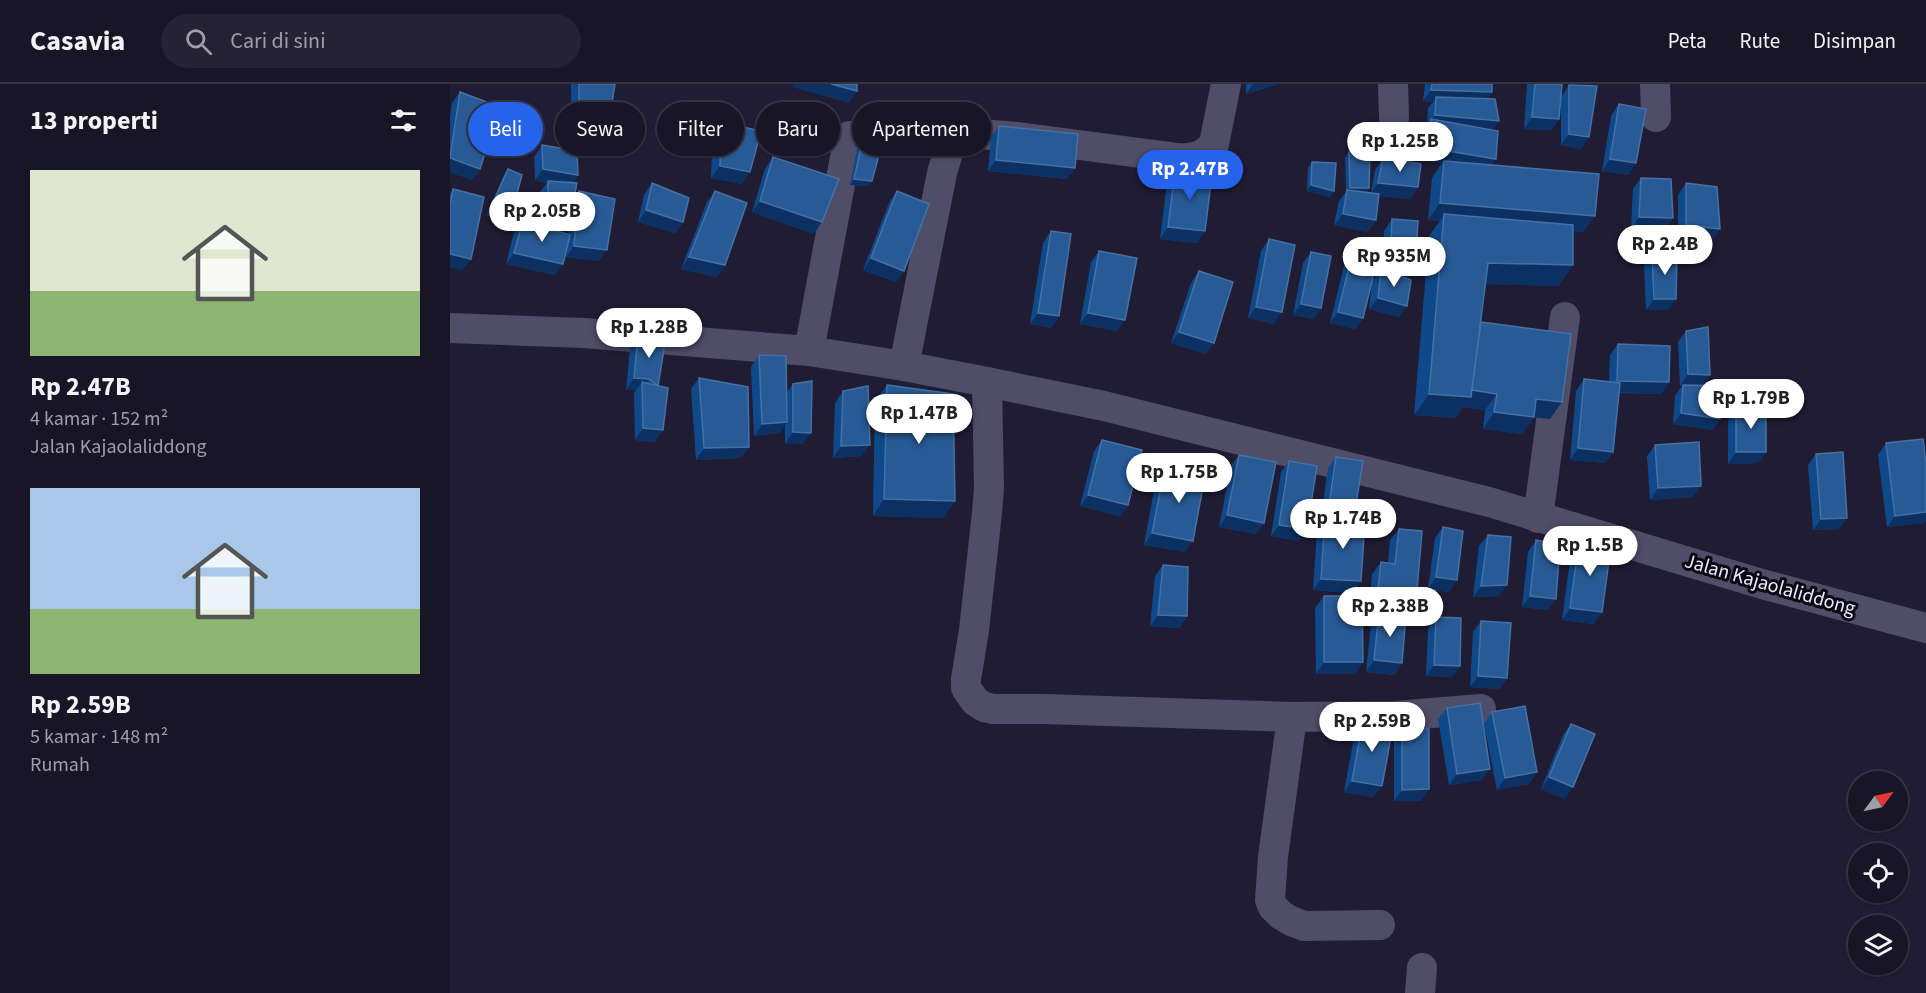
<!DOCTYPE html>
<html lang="id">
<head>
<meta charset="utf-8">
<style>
	body { margin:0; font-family:"Source Sans 3",sans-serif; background:#252233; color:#f1f3f6; height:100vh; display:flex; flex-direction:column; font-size:22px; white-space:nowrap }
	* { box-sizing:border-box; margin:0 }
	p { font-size:20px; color:#9f9fa7 }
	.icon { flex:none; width:33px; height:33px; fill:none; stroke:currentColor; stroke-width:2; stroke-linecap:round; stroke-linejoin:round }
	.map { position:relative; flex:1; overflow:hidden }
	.sheet { display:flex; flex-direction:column; background:#181527; width:450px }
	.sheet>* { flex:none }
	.guide { position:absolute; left:18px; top:18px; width:570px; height:54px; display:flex; gap:12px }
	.needle { width:39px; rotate:57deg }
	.tools { position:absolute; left:1398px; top:687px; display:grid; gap:12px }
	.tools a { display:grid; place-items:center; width:60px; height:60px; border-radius:50%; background:#181527; box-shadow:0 2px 4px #0004,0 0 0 2px #363444; font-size:30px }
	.price { position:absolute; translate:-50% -51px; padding:0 14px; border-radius:21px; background:#fff; color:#222; font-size:20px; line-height:39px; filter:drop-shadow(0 2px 3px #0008) }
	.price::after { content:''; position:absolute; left:50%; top:36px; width:18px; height:14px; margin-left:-9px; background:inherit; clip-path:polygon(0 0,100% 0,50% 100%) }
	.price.current { background:#2563eb; color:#fff }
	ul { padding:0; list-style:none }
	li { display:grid; align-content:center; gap:12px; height:318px; padding:0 30px }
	li span { display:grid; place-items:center; height:186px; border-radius:0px; color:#555 }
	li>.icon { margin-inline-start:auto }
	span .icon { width:108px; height:108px; fill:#fffc; stroke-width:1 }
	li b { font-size:26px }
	h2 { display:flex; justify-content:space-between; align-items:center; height:72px; padding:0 30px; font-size:26px }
	.tag { padding:0 21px; border-radius:27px; background:#181527; box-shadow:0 2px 4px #0004,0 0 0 2px #363444; font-size:21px; line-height:54px }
	.tag.current { background:#2563eb; color:#fff }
	header { display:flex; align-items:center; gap:36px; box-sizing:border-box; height:84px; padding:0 30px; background:#181527; border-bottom:2px solid #363444 }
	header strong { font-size:28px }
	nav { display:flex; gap:33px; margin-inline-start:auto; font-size:21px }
	.search { width:420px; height:54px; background:#252233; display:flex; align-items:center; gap:15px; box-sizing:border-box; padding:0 21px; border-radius:33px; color:#9f9fa7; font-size:22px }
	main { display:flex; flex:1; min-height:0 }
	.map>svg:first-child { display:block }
</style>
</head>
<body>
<header>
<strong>Casavia</strong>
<div class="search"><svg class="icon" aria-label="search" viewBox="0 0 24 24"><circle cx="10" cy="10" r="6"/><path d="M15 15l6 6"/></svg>Cari di sini</div>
<nav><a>Peta</a><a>Rute</a><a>Disimpan</a></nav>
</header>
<main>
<section class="sheet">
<h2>13 properti<svg class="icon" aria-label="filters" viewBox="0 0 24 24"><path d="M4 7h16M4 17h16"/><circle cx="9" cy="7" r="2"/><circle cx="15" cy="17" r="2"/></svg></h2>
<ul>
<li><span style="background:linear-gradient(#dfe7d0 65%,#8fb573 0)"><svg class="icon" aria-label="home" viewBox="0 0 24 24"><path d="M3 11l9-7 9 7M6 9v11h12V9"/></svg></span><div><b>Rp 2.47B</b><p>4 kamar · 152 m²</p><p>Jalan Kajaolaliddong</p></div></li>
<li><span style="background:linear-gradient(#a9c7e8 65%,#8fb573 0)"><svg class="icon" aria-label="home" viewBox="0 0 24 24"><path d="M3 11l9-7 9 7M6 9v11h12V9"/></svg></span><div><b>Rp 2.59B</b><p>5 kamar · 148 m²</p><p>Rumah</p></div></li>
</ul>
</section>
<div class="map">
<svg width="1476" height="909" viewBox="0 0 1476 909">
	<rect width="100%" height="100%" fill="#201c34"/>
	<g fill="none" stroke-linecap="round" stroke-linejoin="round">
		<g stroke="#504d68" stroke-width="30">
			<polyline points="943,0 944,34"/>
			<polyline points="1205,0 1206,33"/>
			<polyline points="0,244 134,249 359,267 454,282 537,298 654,322 1039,418 1312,500 1476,544"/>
			<polyline points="359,267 399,52"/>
			<path d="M454,282L492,89L499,65L502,60L514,52L529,50L568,53L728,74C743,75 753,73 764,60L776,0"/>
			<polyline points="537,298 539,404 537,429 524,546 516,595 516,604 525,617 534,623 543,625 594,625 842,633 823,773 820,816 823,823 831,831 841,837 854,842 930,841"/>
			<polyline points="1088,434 1115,233"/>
			<polyline points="842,633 945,632 1031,625"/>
			<polyline points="970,909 972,884"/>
		</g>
	</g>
	<g fill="#104989" fill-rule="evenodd">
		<polygon points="121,0 165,0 153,37 121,34"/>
		<polygon points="796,0 829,0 796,10"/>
		<polygon points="975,0 1042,0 1042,8 1038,14 1042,46 1042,81 1133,148 1123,147 1123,181 1108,202 1035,200 1030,239 1100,335 1084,333 1072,350 1033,345 1035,326 1013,323 1006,334 964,331 979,152 990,137 978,136 982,94 992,79 973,76 973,47 977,40 978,24 983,18 973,17"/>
		<polygon points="1077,0 1112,0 1109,35 1101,46 1074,45"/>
		<polygon points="1119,1 1131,65 1111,61 1111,13"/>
		<polygon points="10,8 30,85 22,96 0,88 0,32 2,19"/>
		<polygon points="1169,20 1186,79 1178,91 1152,87 1161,32"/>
		<polygon points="271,38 292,100 261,94 263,50"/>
		<polygon points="549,42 617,95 538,87 541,54"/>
		<polygon points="413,54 422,97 418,102 400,101 408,60"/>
		<path d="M92,61L128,91L123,99L124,114L129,107L149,177L116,173L117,164L105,191L56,180L64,148L73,137L89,142L90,108L97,99L85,96L84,73ZM120,134L118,150L112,149Z"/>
		<polygon points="899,68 919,104 916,109 921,109 925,86 933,74 968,103 960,115 929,112 926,136 917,148 884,141 889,117 896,108 895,74"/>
		<polygon points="323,73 364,150 302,128 315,85"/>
		<polygon points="862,78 884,107 880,113 857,107 858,84"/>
		<polygon points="58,85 62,128 58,134 36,132 54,91"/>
		<polygon points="725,87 747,159 710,155 717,98"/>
		<polygon points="1191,94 1215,145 1181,145 1183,105"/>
		<polygon points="202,99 233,138 225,149 188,138 194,111"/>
		<polygon points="1236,99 1270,145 1262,156 1228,153 1228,111"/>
		<polygon points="3,105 21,175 12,186 0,183 0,110"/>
		<polygon points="265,107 267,193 231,185 257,118"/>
		<polygon points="447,107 454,187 446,198 413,186 439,119"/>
		<polygon points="942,135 959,195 949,233 919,225 922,197 931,186 932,186 934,147"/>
		<polygon points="601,147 609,232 601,244 580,240 593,159"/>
		<polygon points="819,155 824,240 798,234 811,167"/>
		<polygon points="649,167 667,247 630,240 641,178"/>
		<polygon points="861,168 871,224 863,235 843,231 853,179"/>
		<polygon points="902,171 913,234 905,245 880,239 894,182"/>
		<polygon points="1202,171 1218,226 1196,226 1194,182"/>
		<polygon points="749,187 756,270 721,259 741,199"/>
		<polygon points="1236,247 1253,301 1270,335 1262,346 1223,340 1225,312 1232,302 1230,302 1228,258"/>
		<polygon points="188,252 208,302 205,358 185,356 184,310 186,306 176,306 180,264"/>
		<polygon points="1168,260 1219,298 1211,310 1169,309 1163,368 1155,379 1120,376 1126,307 1134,295 1159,298 1160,271"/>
		<polygon points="309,271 337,308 343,300 353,360 335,360 335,341 329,349 304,352 301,283"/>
		<polygon points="249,294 299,363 290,374 246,376 241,305"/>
		<polygon points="437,301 505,417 493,434 423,432 425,318"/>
		<polygon points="393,307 412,372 383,374 385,319"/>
		<polygon points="1286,325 1316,368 1308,379 1278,380 1278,336"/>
		<polygon points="652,356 678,421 670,432 630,422 644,367"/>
		<polygon points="1436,359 1474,439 1437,443 1428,371"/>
		<polygon points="1205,361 1243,413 1200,416 1197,372"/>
		<polygon points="1366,370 1389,445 1363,446 1358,381"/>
		<polygon points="789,371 806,450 769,443 781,382"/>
		<polygon points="886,373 904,432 901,436 903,509 863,506 867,446 871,440 870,439 878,384"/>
		<polygon points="839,377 857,445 849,457 821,452 831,388"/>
		<polygon points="715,383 735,468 694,461 706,395"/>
		<polygon points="993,443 999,508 978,505 985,454"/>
		<polygon points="949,445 966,518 958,529 919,526 922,490 931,478 938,479 940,456"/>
		<polygon points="1038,451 1049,512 1023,513 1029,462"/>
		<polygon points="1086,456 1098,526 1072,523 1078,468"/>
		<polygon points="1129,458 1144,540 1112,536 1121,469"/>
		<polygon points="713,481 737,532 729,544 700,542 705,492"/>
		<polygon points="874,512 905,590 866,590 865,524"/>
		<polygon points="929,528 952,579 944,591 916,588 921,540"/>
		<polygon points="986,533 1010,582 1002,593 976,592 978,545"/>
		<polygon points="1031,537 1057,594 1049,605 1020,603 1023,548"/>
		<polygon points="997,624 1032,696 999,701 988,635"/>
		<polygon points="1042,628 1087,688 1079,700 1047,706 1034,640"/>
		<polygon points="913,636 923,713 894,708 905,648"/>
		<polygon points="1121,640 1115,715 1091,705 1113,651"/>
		<polygon points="952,645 971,717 944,717 944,656"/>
	</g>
	<g fill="#0d3062">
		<polygon points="344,0 381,0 407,7 399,19 342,3"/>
		<polygon points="803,0 829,0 796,10"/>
		<polygon points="981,6 1042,8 1034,20 986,13 983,18 973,17"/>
		<polygon points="129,22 161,25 153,37 121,34"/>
		<polygon points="985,31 1049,37 1041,48 981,37"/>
		<polygon points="1082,33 1109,35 1101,46 1074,45"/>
		<polygon points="1119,50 1139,53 1131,65 1111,61"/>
		<polygon points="981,64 1046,75 1038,86 994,77 992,79 973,76"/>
		<polygon points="0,74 30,85 22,96 0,88"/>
		<polygon points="1160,75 1186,79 1178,91 1152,87"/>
		<polygon points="546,76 625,84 617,95 538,87"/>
		<polygon points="270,82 300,88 292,100 261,94"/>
		<polygon points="93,85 128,91 120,103 98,97 97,99 85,96"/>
		<polygon points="404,95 422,97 418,102 400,101"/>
		<polygon points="928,99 968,103 960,115 920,111"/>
		<polygon points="861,101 884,107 880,113 857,107"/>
		<polygon points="900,104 919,104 915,110 896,110"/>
		<polygon points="310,117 372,138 364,150 302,128"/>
		<polygon points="990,119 1145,132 1133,148 994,137 994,130 990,137 978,136"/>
		<polygon points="40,126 62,128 58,134 36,132"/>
		<polygon points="196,126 233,138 225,149 188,138"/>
		<polygon points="893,130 926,136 917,148 884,141"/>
		<polygon points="1189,133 1223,134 1215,145 1181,145"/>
		<polygon points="97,135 119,139 111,150 89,146"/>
		<polygon points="1236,141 1270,145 1262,156 1228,153"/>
		<polygon points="718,143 755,147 747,159 710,155"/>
		<polygon points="124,162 157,166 149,177 116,173"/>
		<polygon points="64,169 113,180 105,191 56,180"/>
		<polygon points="0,170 21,175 12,186 0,183"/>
		<polygon points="239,173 275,181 267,193 231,185"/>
		<polygon points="421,174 454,187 446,198 413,186"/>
		<polygon points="1038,179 1123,181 1108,202 1023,200"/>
		<polygon points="940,184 965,186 957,197 931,196"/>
		<polygon points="928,214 957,222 949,233 919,225"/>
		<polygon points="1204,215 1226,215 1218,226 1196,226"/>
		<polygon points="851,220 871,224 863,235 843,231"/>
		<polygon points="806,223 832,228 824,240 798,234"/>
		<polygon points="888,228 913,234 905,245 880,239"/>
		<polygon points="588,229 609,232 601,244 580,240"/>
		<polygon points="638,229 675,236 667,247 630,240"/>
		<polygon points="729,248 764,259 756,270 721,259"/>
		<polygon points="1238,290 1260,291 1252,303 1230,302"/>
		<polygon points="184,294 199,295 192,305 192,298 186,306 176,306"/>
		<polygon points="1167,297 1219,298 1211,310 1159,308"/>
		<polygon points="1022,306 1047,310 1035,326 1013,323 1006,334 964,331 979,310 1018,313"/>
		<polygon points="1086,315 1112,318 1100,335 1074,332"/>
		<polygon points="1044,328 1084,333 1072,350 1033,345"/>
		<polygon points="1231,329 1270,335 1262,346 1223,340"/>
		<polygon points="337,338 329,349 304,352 312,340"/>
		<polygon points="193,344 213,346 205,358 185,356"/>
		<polygon points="343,348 361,349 353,360 335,360"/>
		<polygon points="420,361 412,372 383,374 391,362"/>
		<polygon points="299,363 290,374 246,376 254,364"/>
		<polygon points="1128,364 1163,368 1155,379 1120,376"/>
		<polygon points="1286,368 1316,368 1308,379 1278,380"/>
		<polygon points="1251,402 1243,413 1200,416 1208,404"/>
		<polygon points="638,411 678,421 670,432 630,422"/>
		<polygon points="434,415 505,417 493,434 423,432"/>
		<polygon points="878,428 904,432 896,444 875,434 871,440 870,439"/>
		<polygon points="1476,428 1476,437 1474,439 1437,443 1445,432"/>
		<polygon points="777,431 814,439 806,450 769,443"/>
		<polygon points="1397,434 1389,445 1363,446 1371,435"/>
		<polygon points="829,441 857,445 849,457 821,452"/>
		<polygon points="702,449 743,457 735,468 694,461"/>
		<polygon points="986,493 1007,496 999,508 978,505"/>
		<polygon points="871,495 911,497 903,509 863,506"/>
		<polygon points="1057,501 1049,512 1023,513 1031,502"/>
		<polygon points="1080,512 1106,515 1098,526 1072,523"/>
		<polygon points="927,514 966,518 958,529 919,526"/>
		<polygon points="1120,524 1152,528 1144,540 1112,536"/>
		<polygon points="708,531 737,532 729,544 700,542"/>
		<polygon points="924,576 952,579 944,591 916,588"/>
		<polygon points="874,578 913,578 905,590 866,590"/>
		<polygon points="984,581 1010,582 1002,593 976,592"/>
		<polygon points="1028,592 1057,594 1049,605 1020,603"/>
		<polygon points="1040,685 1032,696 999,701 1007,690"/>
		<polygon points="1087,688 1079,700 1047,706 1055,694"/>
		<polygon points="1099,693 1123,703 1115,715 1091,705"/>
		<polygon points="902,697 932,702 923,713 894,708"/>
		<polygon points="979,705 971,717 944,717 952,706"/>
	</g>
	<g fill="#285a95" stroke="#4671a5" stroke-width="1.5">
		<polygon points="129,0 165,0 161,25 129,22"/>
		<polygon points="381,0 407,0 407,7"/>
		<polygon points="982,0 1042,0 1042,8 981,6"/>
		<polygon points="1085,0 1112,0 1109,35 1082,33"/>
		<polygon points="1119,1 1147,2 1139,53 1119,50"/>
		<polygon points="10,8 50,23 30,85 0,74"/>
		<polygon points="986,13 1045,15 1049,37 985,31"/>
		<polygon points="1169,20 1196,25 1186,79 1160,75"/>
		<polygon points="981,35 1048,47 1046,75 981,64"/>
		<polygon points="271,38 311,47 300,88 270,82"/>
		<polygon points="549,42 628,50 625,84 546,76"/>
		<polygon points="413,54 432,60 422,97 404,95"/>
		<polygon points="92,61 127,67 128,91 93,85"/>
		<polygon points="920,66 919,104 900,104 899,68"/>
		<polygon points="323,73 389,95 372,138 310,117"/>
		<polygon points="933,74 971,80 968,103 928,99"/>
		<polygon points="994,77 1149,90 1145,132 990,119"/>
		<polygon points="862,78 886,79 884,107 861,101"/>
		<polygon points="58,85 72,91 62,128 40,126"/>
		<polygon points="725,87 762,91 755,147 718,143"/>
		<polygon points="1191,94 1221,95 1223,134 1189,133"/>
		<polygon points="98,97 127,99 119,139 97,135"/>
		<polygon points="202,99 239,114 233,138 196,126"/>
		<polygon points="1236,99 1267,103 1270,145 1236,141"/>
		<polygon points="3,105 34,113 21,175 0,170 0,121"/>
		<polygon points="897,106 929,110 926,136 893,130"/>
		<polygon points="129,107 165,115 157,166 124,162"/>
		<polygon points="265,107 297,119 275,181 239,173"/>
		<polygon points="447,107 479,120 454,187 421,174"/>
		<polygon points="994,130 1123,141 1123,181 1038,179 1021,313 979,310"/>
		<polygon points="942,135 968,137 965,186 940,184"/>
		<polygon points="73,137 120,151 113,180 64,169"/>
		<polygon points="601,147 621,150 609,232 588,229"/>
		<polygon points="819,155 845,161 832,228 806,223"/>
		<polygon points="649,167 687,174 675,236 638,229"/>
		<polygon points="861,168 881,172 871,224 851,220"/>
		<polygon points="1227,170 1226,215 1204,215 1202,171"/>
		<polygon points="902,171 927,177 913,234 888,228"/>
		<polygon points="931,186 961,196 957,222 928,214"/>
		<polygon points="749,187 783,198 764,259 729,248"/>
		<polygon points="1031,238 1121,250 1112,318 1086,315 1084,333 1044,328 1047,310 1022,306"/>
		<polygon points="1258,243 1260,291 1238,290 1236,247"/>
		<polygon points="188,252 215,259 208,302 199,295 184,294"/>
		<polygon points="1168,260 1220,262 1219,298 1167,297"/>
		<polygon points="309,271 336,272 337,338 312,340"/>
		<polygon points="249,294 298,303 299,363 254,364"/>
		<polygon points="1134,295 1170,299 1163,368 1128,364"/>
		<polygon points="362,297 361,349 343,348 343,300"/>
		<polygon points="192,298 218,304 213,346 193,344"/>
		<polygon points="437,301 503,310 505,417 434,415"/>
		<polygon points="1233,301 1276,302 1270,335 1231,329"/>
		<polygon points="418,302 420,361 391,362 393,307"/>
		<polygon points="1316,324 1316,368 1286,368 1286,325"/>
		<polygon points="1473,355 1476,379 1476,428 1445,432 1436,359"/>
		<polygon points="652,356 692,366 678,421 638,411"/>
		<polygon points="1249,358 1251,402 1208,404 1205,361"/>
		<polygon points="1393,368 1397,434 1371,435 1366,370"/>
		<polygon points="789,371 826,378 814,439 777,431"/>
		<polygon points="886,373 913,377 904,432 878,428"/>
		<polygon points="839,377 867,382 857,445 829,441"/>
		<polygon points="715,383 755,391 743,457 702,449"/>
		<polygon points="875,434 915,437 911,497 871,495"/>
		<polygon points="993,443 1013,447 1007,496 986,493"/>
		<polygon points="949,445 972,447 966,518 927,514 931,478 945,480"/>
		<polygon points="1038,451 1061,453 1057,501 1031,502"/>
		<polygon points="1086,456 1110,461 1106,515 1080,512"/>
		<polygon points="1129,458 1161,462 1152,528 1120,524"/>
		<polygon points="713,481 738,483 737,532 708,531"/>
		<polygon points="874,512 912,512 913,578 874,578"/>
		<polygon points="929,528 956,531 952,579 924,576"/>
		<polygon points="986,533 1011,534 1010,582 984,581"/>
		<polygon points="1031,537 1061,539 1057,594 1028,592"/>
		<polygon points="1030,619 1040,685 1007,690 997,624"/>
		<polygon points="1075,622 1087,688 1055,694 1042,628"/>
		<polygon points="913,636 943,642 932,702 902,697"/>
		<polygon points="1121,640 1145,650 1123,703 1099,693"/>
		<polygon points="952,645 979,645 979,705 952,706"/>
	</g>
	<g text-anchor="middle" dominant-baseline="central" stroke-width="6" stroke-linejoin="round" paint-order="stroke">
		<g font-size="20" fill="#ebe9fa" stroke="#0a0913">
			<text transform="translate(1320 501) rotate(16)">Jalan Kajaolaliddong</text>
		</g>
	</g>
</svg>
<div class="tools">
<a><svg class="needle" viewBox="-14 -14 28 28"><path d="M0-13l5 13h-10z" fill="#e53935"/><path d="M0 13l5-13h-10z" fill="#9f9fa7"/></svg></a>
<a><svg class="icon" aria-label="locate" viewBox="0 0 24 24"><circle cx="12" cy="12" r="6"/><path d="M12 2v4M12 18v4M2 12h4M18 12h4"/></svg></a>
<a><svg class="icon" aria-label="layers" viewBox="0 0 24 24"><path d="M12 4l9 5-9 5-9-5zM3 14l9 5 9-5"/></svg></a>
</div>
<b class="price" style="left:950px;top:89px">Rp 1.25B</b>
<b class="price current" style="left:740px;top:117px">Rp 2.47B</b>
<b class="price" style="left:92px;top:159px">Rp 2.05B</b>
<b class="price" style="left:1215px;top:192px">Rp 2.4B</b>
<b class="price" style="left:944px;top:204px">Rp 935M</b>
<b class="price" style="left:199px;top:275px">Rp 1.28B</b>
<b class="price" style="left:1301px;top:346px">Rp 1.79B</b>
<b class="price" style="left:469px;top:361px">Rp 1.47B</b>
<b class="price" style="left:729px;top:420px">Rp 1.75B</b>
<b class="price" style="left:893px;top:466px">Rp 1.74B</b>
<b class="price" style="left:1140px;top:493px">Rp 1.5B</b>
<b class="price" style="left:940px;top:554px">Rp 2.38B</b>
<b class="price" style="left:922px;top:669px">Rp 2.59B</b>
<div class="guide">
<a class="tag current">Beli</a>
<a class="tag">Sewa</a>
<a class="tag">Filter</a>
<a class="tag">Baru</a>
<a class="tag">Apartemen</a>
</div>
</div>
</main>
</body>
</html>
